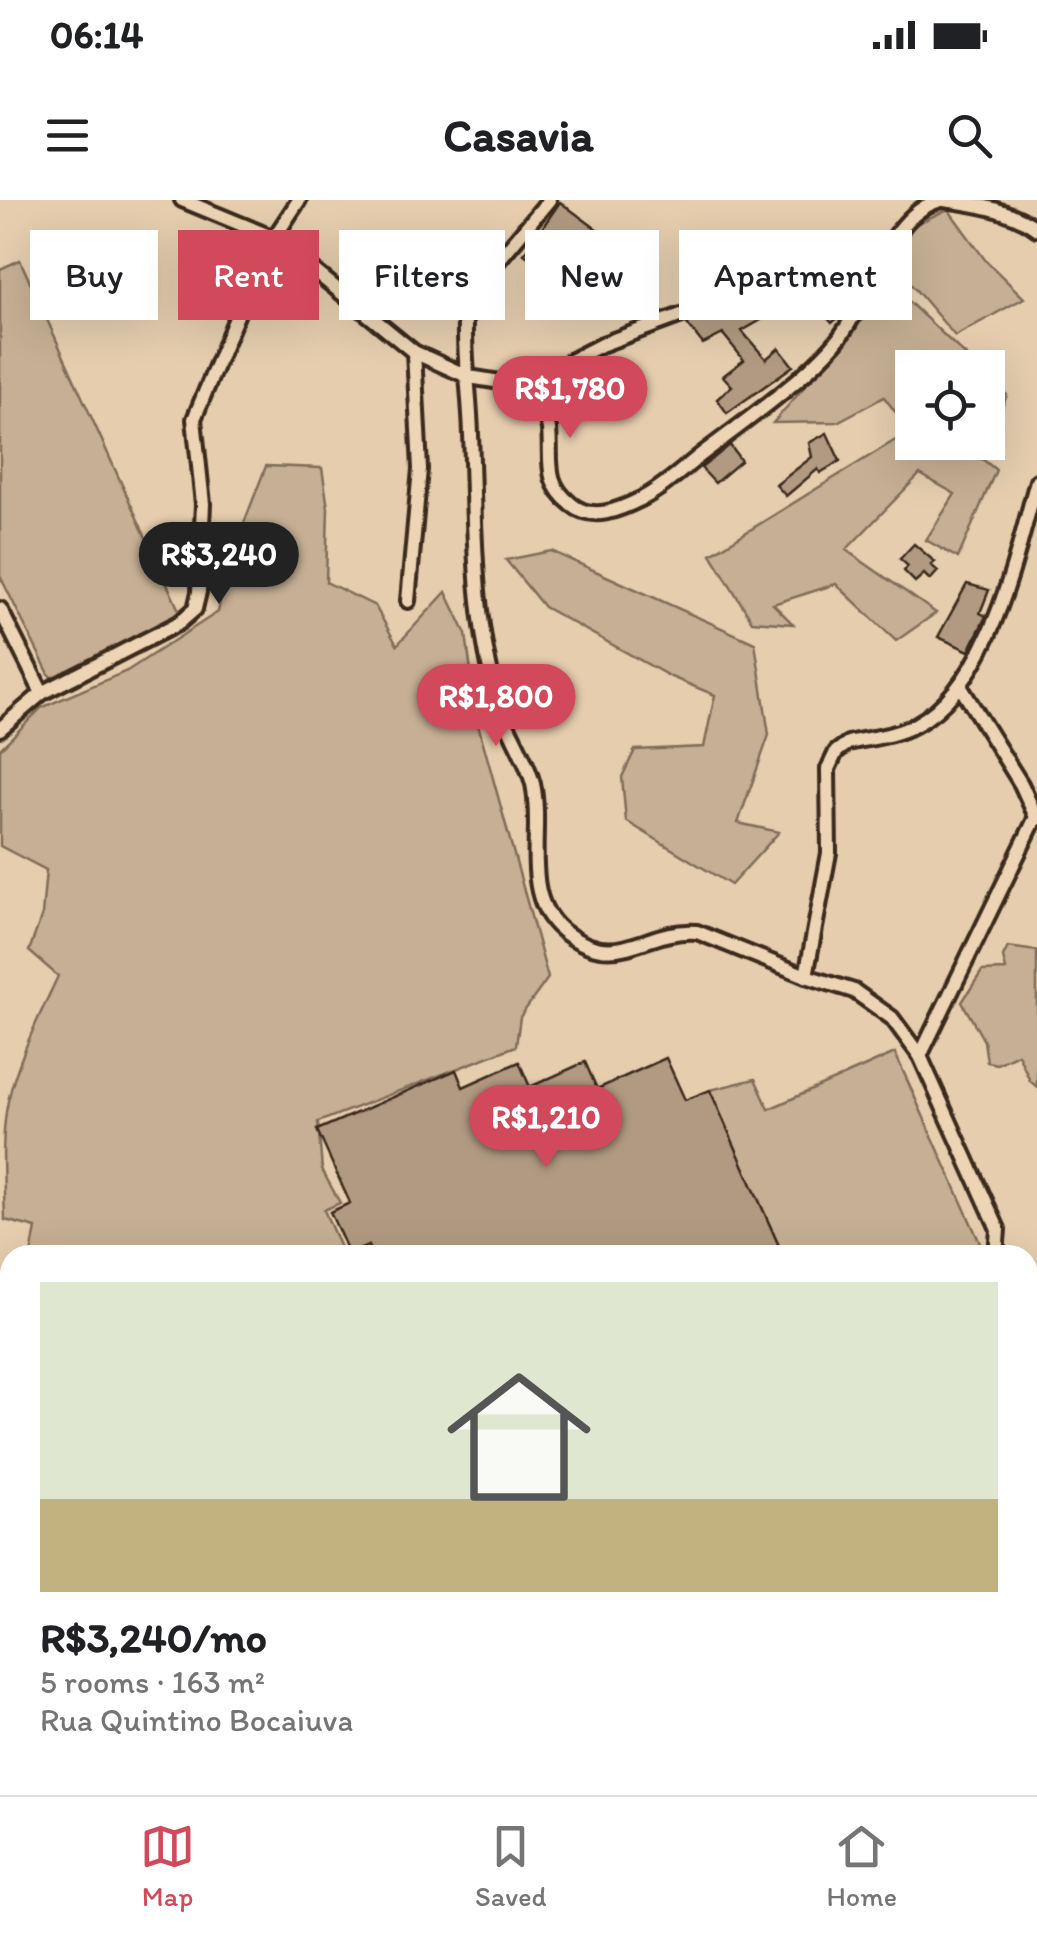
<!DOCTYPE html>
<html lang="en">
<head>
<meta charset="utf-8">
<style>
	body { margin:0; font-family:Itim,sans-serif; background:#f6f6f6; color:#202124; height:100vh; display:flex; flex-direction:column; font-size:38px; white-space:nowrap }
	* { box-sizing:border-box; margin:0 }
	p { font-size:32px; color:#757577 }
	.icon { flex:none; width:55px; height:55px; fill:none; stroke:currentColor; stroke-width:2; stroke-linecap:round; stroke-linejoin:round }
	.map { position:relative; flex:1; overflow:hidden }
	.panel { position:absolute; left:0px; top:1045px; width:1038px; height:550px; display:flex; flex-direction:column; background:#fff; border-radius:30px 30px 0 0; box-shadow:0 10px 40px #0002 }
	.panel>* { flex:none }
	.top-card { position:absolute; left:30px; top:30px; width:978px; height:90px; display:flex; gap:20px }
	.buttons { position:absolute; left:895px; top:150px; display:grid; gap:20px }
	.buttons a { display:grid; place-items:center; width:110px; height:110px; border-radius:0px; background:#fff; box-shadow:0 10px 40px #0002; font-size:50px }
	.price { position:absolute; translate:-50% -85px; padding:0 22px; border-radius:35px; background:#d1495b; color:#fff; font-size:32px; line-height:65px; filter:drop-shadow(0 2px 5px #0008) }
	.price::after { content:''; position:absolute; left:50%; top:60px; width:30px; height:22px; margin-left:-15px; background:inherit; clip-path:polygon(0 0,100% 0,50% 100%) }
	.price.selected { background:#222; color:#fff }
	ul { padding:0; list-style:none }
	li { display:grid; align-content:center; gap:20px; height:530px; padding:0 40px }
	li+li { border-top:2px solid #e0e0e0 }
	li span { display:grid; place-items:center; height:310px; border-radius:0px; color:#555 }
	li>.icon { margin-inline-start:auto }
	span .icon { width:180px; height:180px; fill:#fffc; stroke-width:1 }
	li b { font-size:42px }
	.tag { padding:0 35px; border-radius:0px; background:#fff; box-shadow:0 10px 40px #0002; font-size:35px; line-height:90px }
	.tag.selected { background:#d1495b; color:#fff }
	.status { display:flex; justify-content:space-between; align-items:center; height:70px; padding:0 50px; background:#fff; direction:ltr }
	.status svg { height:28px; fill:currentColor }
	header { display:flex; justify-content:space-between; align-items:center; height:130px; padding:0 40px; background:#fff; font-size:45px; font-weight:700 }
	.dock { display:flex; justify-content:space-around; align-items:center; height:140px; border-top:2px solid #e0e0e0; background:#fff; font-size:28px; color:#757577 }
	.dock a { display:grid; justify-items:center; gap:5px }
	.dock .selected { color:#d1495b }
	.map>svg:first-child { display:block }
</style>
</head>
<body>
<div class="status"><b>06:14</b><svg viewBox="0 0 49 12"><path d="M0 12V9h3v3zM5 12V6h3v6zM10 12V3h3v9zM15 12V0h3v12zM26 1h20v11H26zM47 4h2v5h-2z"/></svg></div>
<header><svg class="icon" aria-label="menu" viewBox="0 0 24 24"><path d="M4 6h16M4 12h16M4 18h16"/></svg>Casavia<svg class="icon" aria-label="search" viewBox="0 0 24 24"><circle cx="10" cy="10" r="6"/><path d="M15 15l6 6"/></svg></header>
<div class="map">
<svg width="1037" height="1595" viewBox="0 0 1037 1595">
	<rect width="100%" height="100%" fill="#e5cdae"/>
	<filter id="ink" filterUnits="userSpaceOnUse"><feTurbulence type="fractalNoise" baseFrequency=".01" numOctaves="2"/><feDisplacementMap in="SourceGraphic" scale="20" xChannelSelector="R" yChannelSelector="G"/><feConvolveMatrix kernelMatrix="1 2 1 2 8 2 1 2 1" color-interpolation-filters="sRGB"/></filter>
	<g filter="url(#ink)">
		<g fill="#c6af94" stroke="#806c59" stroke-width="2.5">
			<polygon points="948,9 986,61 1024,98 955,136 893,63 914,25"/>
			<polygon points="20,60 182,417 51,478 0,376 0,69"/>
			<polygon points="892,86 978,167 912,168 912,242 988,242 988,176 1007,195 981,258 996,270 958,358 926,340 955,294 920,274 846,350 936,413 896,441 836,384 773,404 793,424 752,421 711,354 910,231 884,197 837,222 773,223"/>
			<path d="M266,266L322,268L328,308L326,382L375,406L397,445L446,392L466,434L478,524L548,778L520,817L516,846L318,922L322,970L340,1003L324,1010L343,1055H267L264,1052L260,1055H31L36,1028L5,1020C4,982 0,939 8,901C18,858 39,817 58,776L29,751L42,715L46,670L0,646V549L41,508L127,471L218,412L227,367Z"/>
			<polygon points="551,351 755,443 769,535 738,623 779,632 731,685 626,621 622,577 635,550 704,547 715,495 671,477 544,407 506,360"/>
			<polygon points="1008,747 1037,751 1037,887 1030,881 1018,854 997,864 987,862 984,841 962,802 982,771 1006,770 1003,757"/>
			<polygon points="895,853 984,1052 977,1055 783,1055 710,890 755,879 769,909"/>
		</g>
		<g fill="#b19a81" stroke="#3b2a1e" stroke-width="2.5">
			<polygon points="560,2 617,44 609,54 573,30 560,52 574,62 561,80 524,54"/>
			<polygon points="826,60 836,72 833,75 851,97 839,111 842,114 832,123 815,104 831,91 812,73"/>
			<polygon points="758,90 770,108 761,120 742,131 766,159 779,148 793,166 727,213 717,199 732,186 723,176 744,160 723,134 703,144 687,124 724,105 729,114"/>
			<polygon points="827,233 840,261 820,273 818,269 786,296 776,285 812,257 809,243"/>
			<polygon points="730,245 741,261 715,283 701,268"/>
			<polygon points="914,344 935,362 931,365 938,371 930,380 924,374 915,382 904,371 908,366 900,359"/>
			<polygon points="967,384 989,390 980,413 986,416 969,451 938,437"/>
			<polygon points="666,858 685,900 710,890 783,1055 372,1055 368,1046 349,1054 330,1012 350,1003 317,930 456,870 463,887 519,862 530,887 585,862 597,889"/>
		</g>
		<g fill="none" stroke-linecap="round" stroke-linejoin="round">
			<defs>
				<g id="street">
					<polyline points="182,0 274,38 414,152 469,177 532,187 572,160 603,144 687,113 750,80"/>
					<path d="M549,0L476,87L465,121C464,159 470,197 471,235C475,325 472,420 500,507C509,533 526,557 533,584C544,633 518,700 567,734C620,772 644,728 697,732L806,776L854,791L892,818L920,856L998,1029L996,1055"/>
					<path d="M944,0C975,4 1012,10 1037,29"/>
					<path d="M532,187C539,200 547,213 549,229C552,260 543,282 571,304C592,322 619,310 641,299C663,288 683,269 702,254C743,223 804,180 836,142C871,100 885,15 941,0"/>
					<polyline points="408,401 420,269 414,152"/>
					<polyline points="0,409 42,493"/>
					<polyline points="960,486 1021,584 1037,619"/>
					<polyline points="0,529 42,493 179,423 195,409 199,392 203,304 194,219 238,113 274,38 299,0"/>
					<path d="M806,776L829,653L828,569L836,552L848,543C870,538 895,536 915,525C991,484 1015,358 1037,281"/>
					<polyline points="920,856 1036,617"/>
					<polyline points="0,1093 10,1099"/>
					<polyline points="0,1264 10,1243"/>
					<polyline points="0,1361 10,1364"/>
					<polyline points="0,1556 10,1554"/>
					<polyline points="1028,1566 1037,1573"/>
					<polyline points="791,1585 812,1595"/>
				</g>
				<g id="primary">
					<polyline points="1028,1192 1037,1194"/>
					<polyline points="0,1516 10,1514"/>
				</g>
			</defs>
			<use href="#street" stroke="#3b2a1e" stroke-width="20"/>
			<use href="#primary" stroke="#3b2a1e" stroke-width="28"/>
			<g stroke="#3b2a1e" stroke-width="2.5" stroke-dasharray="10 8" stroke-linecap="butt">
				<polyline points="1028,1418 1037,1418"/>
				<polyline points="519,1585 521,1595"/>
			</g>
			<use href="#street" stroke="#ecd4b4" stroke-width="12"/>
			<use href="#primary" stroke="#ecd4b4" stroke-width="20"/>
		</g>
	</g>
</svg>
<div class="buttons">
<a><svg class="icon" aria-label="locate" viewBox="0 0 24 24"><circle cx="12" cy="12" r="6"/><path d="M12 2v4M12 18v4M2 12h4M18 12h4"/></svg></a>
</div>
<b class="price" style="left:570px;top:241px">R$1,780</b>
<b class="price selected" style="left:219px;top:407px">R$3,240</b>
<b class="price" style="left:496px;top:549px">R$1,800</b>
<b class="price" style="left:546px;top:970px">R$1,210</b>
<div class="top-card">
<a class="tag">Buy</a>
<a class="tag selected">Rent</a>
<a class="tag">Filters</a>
<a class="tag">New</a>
<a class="tag">Apartment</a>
</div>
<section class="panel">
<ul>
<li><span style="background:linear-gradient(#dfe7d0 70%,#c2b280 0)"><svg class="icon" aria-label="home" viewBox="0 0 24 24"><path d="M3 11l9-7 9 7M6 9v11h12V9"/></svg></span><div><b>R$3,240/mo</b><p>5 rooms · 163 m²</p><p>Rua Quintino Bocaiuva</p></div></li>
</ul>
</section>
</div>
<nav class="dock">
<a class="selected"><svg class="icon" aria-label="map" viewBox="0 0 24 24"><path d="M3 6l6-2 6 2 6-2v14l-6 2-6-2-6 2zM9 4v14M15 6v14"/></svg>Map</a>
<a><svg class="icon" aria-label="saved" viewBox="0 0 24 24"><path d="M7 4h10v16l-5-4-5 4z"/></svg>Saved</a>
<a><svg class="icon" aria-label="home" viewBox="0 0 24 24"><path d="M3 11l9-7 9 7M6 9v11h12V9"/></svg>Home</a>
</nav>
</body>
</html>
